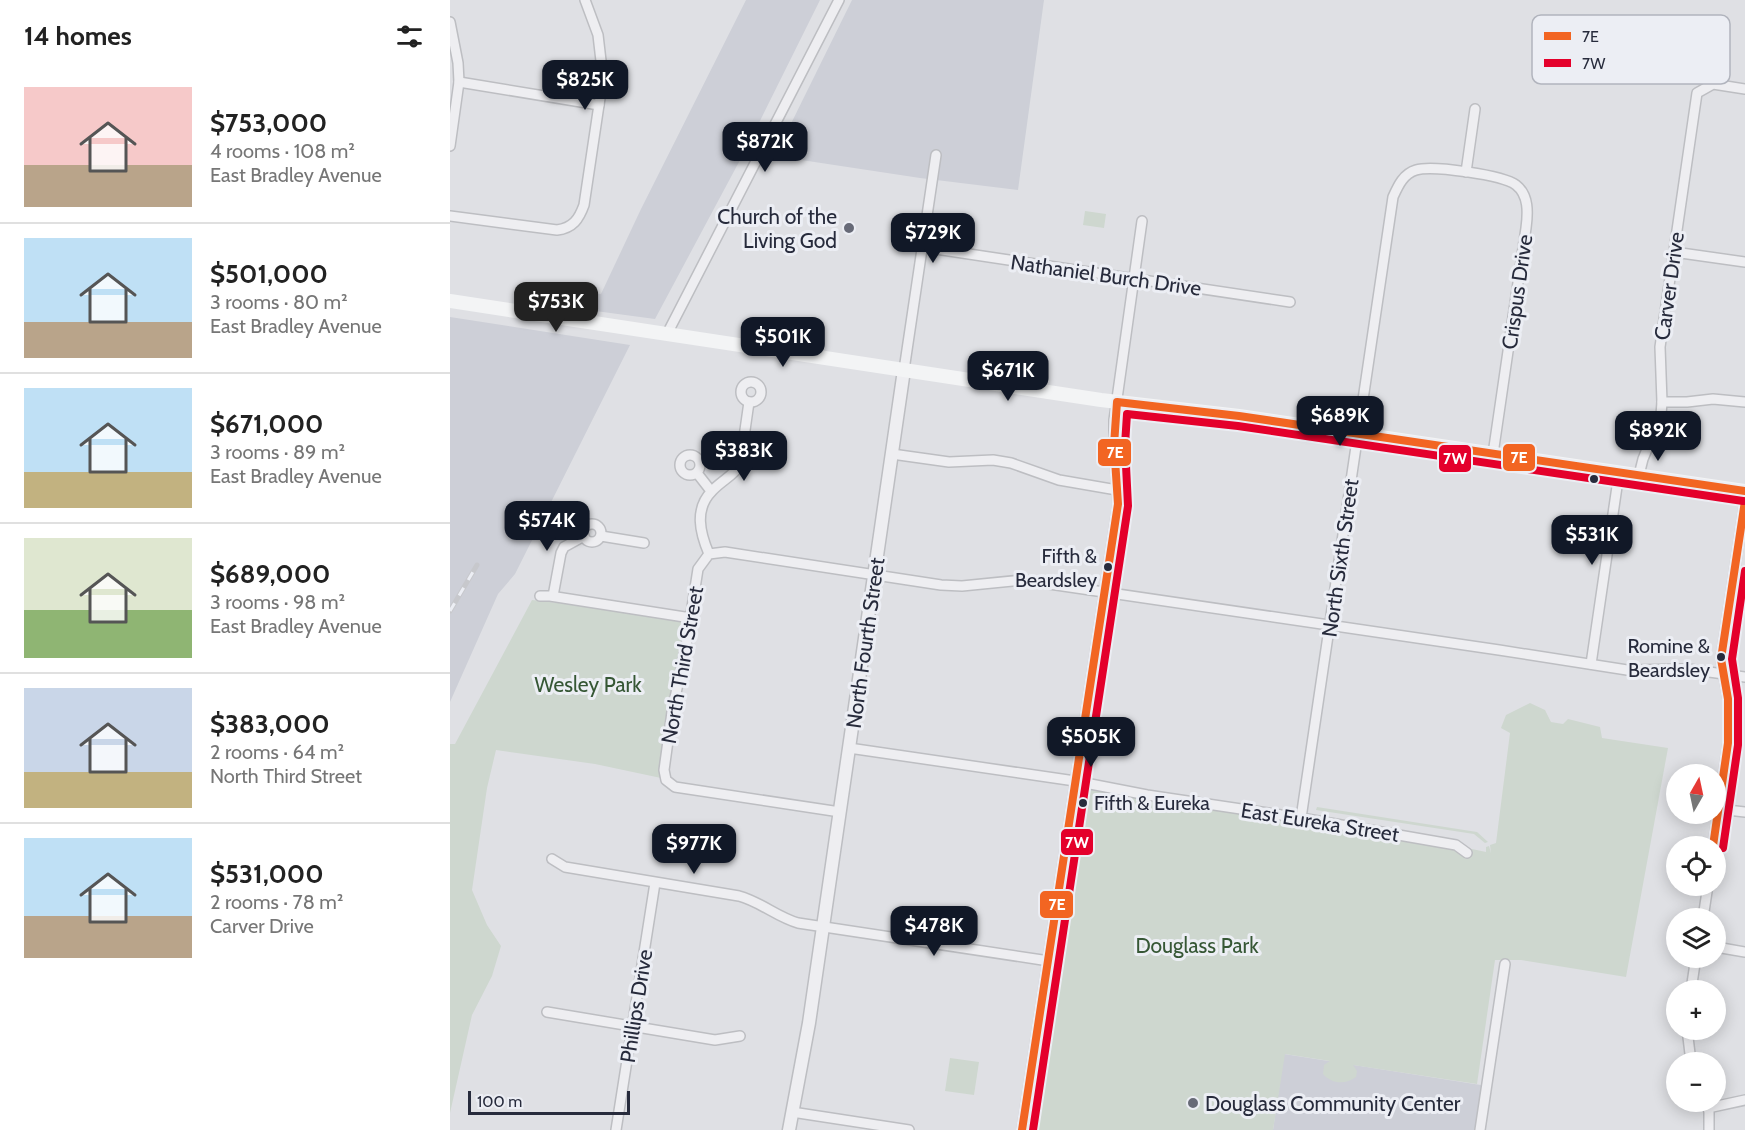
<!DOCTYPE html>
<html lang="en">
<head>
<meta charset="utf-8">
<style>
	body { margin:0; font-family:Cabin,sans-serif; background:#f2f2f2; color:#222; height:100vh; display:flex; flex-direction:column; font-size:22px; white-space:nowrap }
	* { box-sizing:border-box; margin:0 }
	p { font-size:20px; color:#767676 }
	.icon { flex:none; width:33px; height:33px; fill:none; stroke:currentColor; stroke-width:2; stroke-linecap:round; stroke-linejoin:round }
	.map { position:relative; flex:1; overflow:hidden }
	.sheet { display:flex; flex-direction:column; background:#fff; width:450px }
	.sheet>* { flex:none }
	.needle { width:39px; rotate:9deg }
	.fabs { position:absolute; left:1216px; top:764px; display:grid; gap:12px }
	.fabs a { display:grid; place-items:center; width:60px; height:60px; border-radius:50%; background:#fff; box-shadow:0 3px 15px #0003; font-size:30px }
	.scale { position:absolute; left:18px; bottom:15px; width:162px; box-sizing:border-box; padding-left:6px; border:3px solid #272b3c; border-top:0; font-size:16px; line-height:21px; white-space:nowrap; color:#272b3c; -webkit-text-stroke:4px #eceef4; paint-order:stroke }
	.price { position:absolute; translate:-50% -51px; padding:0 14px; border-radius:12px; background:#111827; color:#fff; font-size:20px; line-height:39px; filter:drop-shadow(0 2px 3px #0008) }
	.price::after { content:''; position:absolute; left:50%; top:36px; width:18px; height:14px; margin-left:-9px; background:inherit; clip-path:polygon(0 0,100% 0,50% 100%) }
	.price.on { background:#222; color:#fff }
	ul { padding:0; list-style:none }
	li { display:flex; align-items:center; gap:18px; height:150px; padding:0 24px }
	li+li { border-top:2px solid #e0e0e0 }
	li span { display:grid; place-items:center; flex:none; width:168px; height:120px; border-radius:0px; color:#555 }
	li>.icon { margin-inline-start:auto }
	span .icon { width:72px; height:72px; fill:#fffc; stroke-width:1 }
	li b { font-size:26px }
	h2 { display:flex; justify-content:space-between; align-items:center; height:72px; padding:0 24px; font-size:26px }
	main { display:flex; flex:1; min-height:0 }
	.map>svg:first-child { display:block }
</style>
</head>
<body>
<main>
<section class="sheet">
<h2>14 homes<svg class="icon" aria-label="filters" viewBox="0 0 24 24"><path d="M4 7h16M4 17h16"/><circle cx="9" cy="7" r="2"/><circle cx="15" cy="17" r="2"/></svg></h2>
<ul>
<li><span style="background:linear-gradient(#f6c9c9 65%,#b9a48a 0)"><svg class="icon" aria-label="home" viewBox="0 0 24 24"><path d="M3 11l9-7 9 7M6 9v11h12V9"/></svg></span><div><b>$753,000</b><p>4 rooms · 108 m²</p><p>East Bradley Avenue</p></div></li>
<li><span style="background:linear-gradient(#bfe0f5 70%,#b9a48a 0)"><svg class="icon" aria-label="home" viewBox="0 0 24 24"><path d="M3 11l9-7 9 7M6 9v11h12V9"/></svg></span><div><b>$501,000</b><p>3 rooms · 80 m²</p><p>East Bradley Avenue</p></div></li>
<li><span style="background:linear-gradient(#bfe0f5 70%,#c2b280 0)"><svg class="icon" aria-label="home" viewBox="0 0 24 24"><path d="M3 11l9-7 9 7M6 9v11h12V9"/></svg></span><div><b>$671,000</b><p>3 rooms · 89 m²</p><p>East Bradley Avenue</p></div></li>
<li><span style="background:linear-gradient(#dfe7d0 60%,#8fb573 0)"><svg class="icon" aria-label="home" viewBox="0 0 24 24"><path d="M3 11l9-7 9 7M6 9v11h12V9"/></svg></span><div><b>$689,000</b><p>3 rooms · 98 m²</p><p>East Bradley Avenue</p></div></li>
<li><span style="background:linear-gradient(#c9d6e8 70%,#c2b280 0)"><svg class="icon" aria-label="home" viewBox="0 0 24 24"><path d="M3 11l9-7 9 7M6 9v11h12V9"/></svg></span><div><b>$383,000</b><p>2 rooms · 64 m²</p><p>North Third Street</p></div></li>
<li><span style="background:linear-gradient(#bfe0f5 65%,#b9a48a 0)"><svg class="icon" aria-label="home" viewBox="0 0 24 24"><path d="M3 11l9-7 9 7M6 9v11h12V9"/></svg></span><div><b>$531,000</b><p>2 rooms · 78 m²</p><p>Carver Drive</p></div></li>
</ul>
</section>
<div class="map">
<svg width="1295" height="1130" viewBox="0 0 1295 1130">
	<rect width="100%" height="100%" fill="#dfe0e4"/>
	<g fill="#cdcfd7">
		<polygon points="296,0 370,0 297,147 205,319 138,310 141,303 138,300 143,293 151,294 191,209"/>
		<polygon points="402,0 594,0 568,190 470,178 325,156"/>
		<polygon points="0,317 180,345 65,574 48,594 0,702"/>
		<polygon points="834,1054 1037,1086 1030,1130 823,1130"/>
	</g>
	<g fill="#ced7cf">
		<polygon points="635,211 656,214 654,228 633,225"/>
		<polygon points="82,600 241,618 211,778 145,764 46,750 37,788 22,890 37,925 51,946 42,976 22,1015 0,1113 0,744 5,744"/>
		<path d="M1080,703L1095,710L1101,722L1113,724L1118,719L1150,727L1152,738L1218,748L1176,977L1071,960H1045L1027,1084L903,1065L907,1071L906,1077C895,1085 882,1084 873,1074L874,1065L880,1061L835,1054L823,1130H578L628,785L989,842L1036,852V847L1039,846L1041,853L1040,845L1046,843L1060,733L1051,728L1056,715Z"/>
		<polygon points="867,807 1027,832 1038,842 1035,843 1024,834 866,810"/>
		<polygon points="500,1058 529,1062 524,1095 495,1091"/>
	</g>
	<g fill="none" stroke-linecap="round" stroke-linejoin="round">
		<defs>
			<g id="minor">
				<polyline points="0,22 8,63 9,82 0,146"/>
				<polyline points="9,82 149,105"/>
				<polyline points="1016,172 1025,109"/>
				<path d="M0,216L107,230C123,228 129,219 134,205L153,78L148,35L135,0"/>
				<polyline points="472,247 840,302"/>
				<polyline points="1224,252 1295,262"/>
				<polyline points="217,334 389,0"/>
				<polyline points="454,370 486,155"/>
				<circle cx="301" cy="392" r="10"/>
				<polyline points="1212,402 1237,402 1263,399 1295,402"/>
				<polyline points="442,454 499,462 543,460 561,463 609,480 667,490"/>
				<circle cx="240" cy="465" r="10"/>
				<polyline points="247,473 261,491"/>
				<polyline points="1189,475 1193,459 1211,415 1212,402 1210,347 1247,93 1263,84 1295,89"/>
				<circle cx="142" cy="533" r="9"/>
				<polyline points="151,536 194,543"/>
				<path d="M259,554C250,533 244,509 262,491C271,481 283,476 290,465L299,402"/>
				<polyline points="90,596 100,596 241,618"/>
				<polyline points="103,596 111,553 114,547 134,536"/>
				<polyline points="1141,664 1169,473"/>
				<polyline points="399,748 625,781 697,795 851,818 1006,845 1017,853"/>
				<polyline points="1269,809 1295,812"/>
				<polyline points="390,812 225,787 216,780 214,770 222,712 236,646 248,569 259,554 275,552 491,585 512,586 572,580 1049,650 1177,670 1238,669 1295,677"/>
				<path d="M851,818L943,197C948,186 953,174 966,170C982,165 1053,175 1066,185C1079,195 1078,213 1076,228L1043,454"/>
				<polyline points="1263,846 1278,743 1278,699 1271,659 1295,501"/>
				<path d="M102,859L115,867L289,896C311,902 327,917 348,923L599,961"/>
				<polyline points="1253,918 1258,885"/>
				<polyline points="1266,947 1295,952"/>
				<polyline points="1241,990 1246,957"/>
				<polyline points="97,1012 265,1040 290,1036"/>
				<polyline points="1237,1029 1241,1062"/>
				<polyline points="1256,1101 1259,1112 1259,1130"/>
				<polyline points="1258,1108 1295,1100"/>
				<polyline points="342,1112 459,1130"/>
				<polyline points="166,1130 205,883"/>
				<polyline points="572,1130 668,504 664,445 664,420 692,221"/>
				<polyline points="1030,1130 1055,964"/>
			</g>
			<polyline id="tertiary" points="339,1130 359,1023 454,370"/>
		</defs>
		<use href="#minor" stroke="#bdbec2" stroke-width="12"/>
		<use href="#tertiary" stroke="#bdbec2" stroke-width="15"/>
		<use href="#minor" stroke="#eeeef1" stroke-width="9"/>
		<use href="#tertiary" stroke="#eeeef1" stroke-width="12"/>
		<polyline stroke="#f3f4f5" stroke-width="14" points="0,301 651,400 789,416 1295,491"/>
		<defs>
			<polyline id="rail" points="0,611 27,565"/>
		</defs>
		<use href="#rail" stroke="#c7c8cc" stroke-width="5"/>
		<use href="#rail" stroke="#eceef4" stroke-width="3" stroke-dasharray="9" stroke-linecap="butt"/>
		<defs>
			<g id="bus-1">
				<polyline points="1263,846 1278,743 1278,699 1271,659 1295,501"/>
				<polyline points="572,1130 668,504 664,445 667,402 789,416 1295,491"/>
			</g>
			<g id="bus-2">
				<polyline points="1273,848 1288,745 1288,698 1282,659 1295,571"/>
				<polyline points="583,1130 678,506 675,445 677,414 788,426 1293,501"/>
			</g>
		</defs>
		<use href="#bus-1" stroke="#eceef4" stroke-width="12"/>
		<use href="#bus-2" stroke="#eceef4" stroke-width="12"/>
		<use href="#bus-1" stroke="#f26522" stroke-width="8"/>
		<use href="#bus-2" stroke="#e4002b" stroke-width="8"/>
	</g>
	<g fill="#676a77" stroke="#eceef4" stroke-width="2">
		<circle cx="399" cy="228" r="6"/>
		<circle cx="743" cy="1103" r="6"/>
	</g>
	<g fill="#272b3c" stroke="#eceef4" stroke-width="2">
		<circle cx="1144" cy="479" r="5"/>
		<circle cx="658" cy="567" r="5"/>
		<circle cx="1271" cy="657" r="5"/>
		<circle cx="633" cy="803" r="5"/>
	</g>
	<g text-anchor="middle" dominant-baseline="central" stroke-width="6" stroke-linejoin="round" paint-order="stroke">
		<g font-size="20" fill="#272b3c" stroke="#eceef4" text-anchor="end">
			<text x="647" y="556">Fifth &amp;<tspan x="647" dy="24">Beardsley</tspan></text>
			<text x="1260" y="646">Romine &amp;<tspan x="1260" dy="24">Beardsley</tspan></text>
			<text x="644" y="803" text-anchor="start">Fifth &amp; Eureka</text>
		</g>
		<g font-size="21" fill="#272b3c" stroke="#eceef4" text-anchor="end">
			<text x="387" y="216">Church of the<tspan x="387" dy="24">Living God</tspan></text>
			<text x="755" y="1103" text-anchor="start">Douglass Community Center</text>
		</g>
		<g font-size="21" fill="#272b3c" stroke="#eceef4">
			<text transform="translate(656 275) rotate(8)">Nathaniel Burch Drive</text>
			<text transform="translate(1219 286) rotate(-82)">Carver Drive</text>
			<text transform="translate(1067 292) rotate(-82)">Crispus Drive</text>
			<text transform="translate(890 558) rotate(-82)">North Sixth Street</text>
			<text transform="translate(415 643) rotate(-82)">North Fourth Street</text>
			<text transform="translate(232 665) rotate(-80)">North Third Street</text>
			<text transform="translate(870 822) rotate(9)">East Eureka Street</text>
			<text transform="translate(186 1006) rotate(-81)">Phillips Drive</text>
		</g>
		<g font-size="21" fill="#365735" stroke="#eceef4">
			<text x="138" y="684">Wesley Park</text>
			<text x="747" y="945">Douglass Park</text>
		</g>
	</g>
	<rect x="1082" y="15" width="198" height="69" rx="9" fill="#eceef4" stroke="#b1b4bd" stroke-width="1.5"/>
	<rect x="1094" y="32" width="27" height="8" fill="#f26522"/>
	<rect x="1094" y="59" width="27" height="8" fill="#e4002b"/>
	<g font-size="16" fill="#272b3c">
		<text x="1132" y="42">7E</text>
		<text x="1132" y="69">7W</text>
	</g>
	<g stroke="#eceef4" stroke-width="2">
		<rect x="647" y="438" width="35" height="29" rx="6" fill="#f26522"/>
		<rect x="1052" y="443" width="34" height="29" rx="6" fill="#f26522"/>
		<rect x="988" y="444" width="34" height="29" rx="6" fill="#e4002b"/>
		<rect x="610" y="828" width="34" height="28" rx="6" fill="#e4002b"/>
		<rect x="589" y="890" width="35" height="29" rx="6" fill="#f26522"/>
	</g>
	<g font-size="16" text-anchor="middle" font-weight="bold" fill="#fff">
		<text x="665" y="458">7E</text>
		<text x="1069" y="463">7E</text>
		<text x="1005" y="464">7W</text>
		<text x="627" y="848">7W</text>
		<text x="607" y="910">7E</text>
	</g>
</svg>
<div class="fabs">
<a><svg class="needle" viewBox="-14 -14 28 28"><path d="M0-13l5 13h-10z" fill="#e53935"/><path d="M0 13l5-13h-10z" fill="#767676"/></svg></a>
<a><svg class="icon" aria-label="locate" viewBox="0 0 24 24"><circle cx="12" cy="12" r="6"/><path d="M12 2v4M12 18v4M2 12h4M18 12h4"/></svg></a>
<a><svg class="icon" aria-label="layers" viewBox="0 0 24 24"><path d="M12 4l9 5-9 5-9-5zM3 14l9 5 9-5"/></svg></a>
<a>+</a>
<a>−</a>
</div>
<div class="scale">100 m</div>
<b class="price" style="left:135px;top:111px">$825K</b>
<b class="price" style="left:315px;top:173px">$872K</b>
<b class="price" style="left:483px;top:264px">$729K</b>
<b class="price on" style="left:106px;top:333px">$753K</b>
<b class="price" style="left:333px;top:368px">$501K</b>
<b class="price" style="left:558px;top:402px">$671K</b>
<b class="price" style="left:890px;top:447px">$689K</b>
<b class="price" style="left:1208px;top:462px">$892K</b>
<b class="price" style="left:294px;top:482px">$383K</b>
<b class="price" style="left:97px;top:552px">$574K</b>
<b class="price" style="left:1142px;top:566px">$531K</b>
<b class="price" style="left:641px;top:768px">$505K</b>
<b class="price" style="left:244px;top:875px">$977K</b>
<b class="price" style="left:484px;top:957px">$478K</b>
</div>
</main>
</body>
</html>
